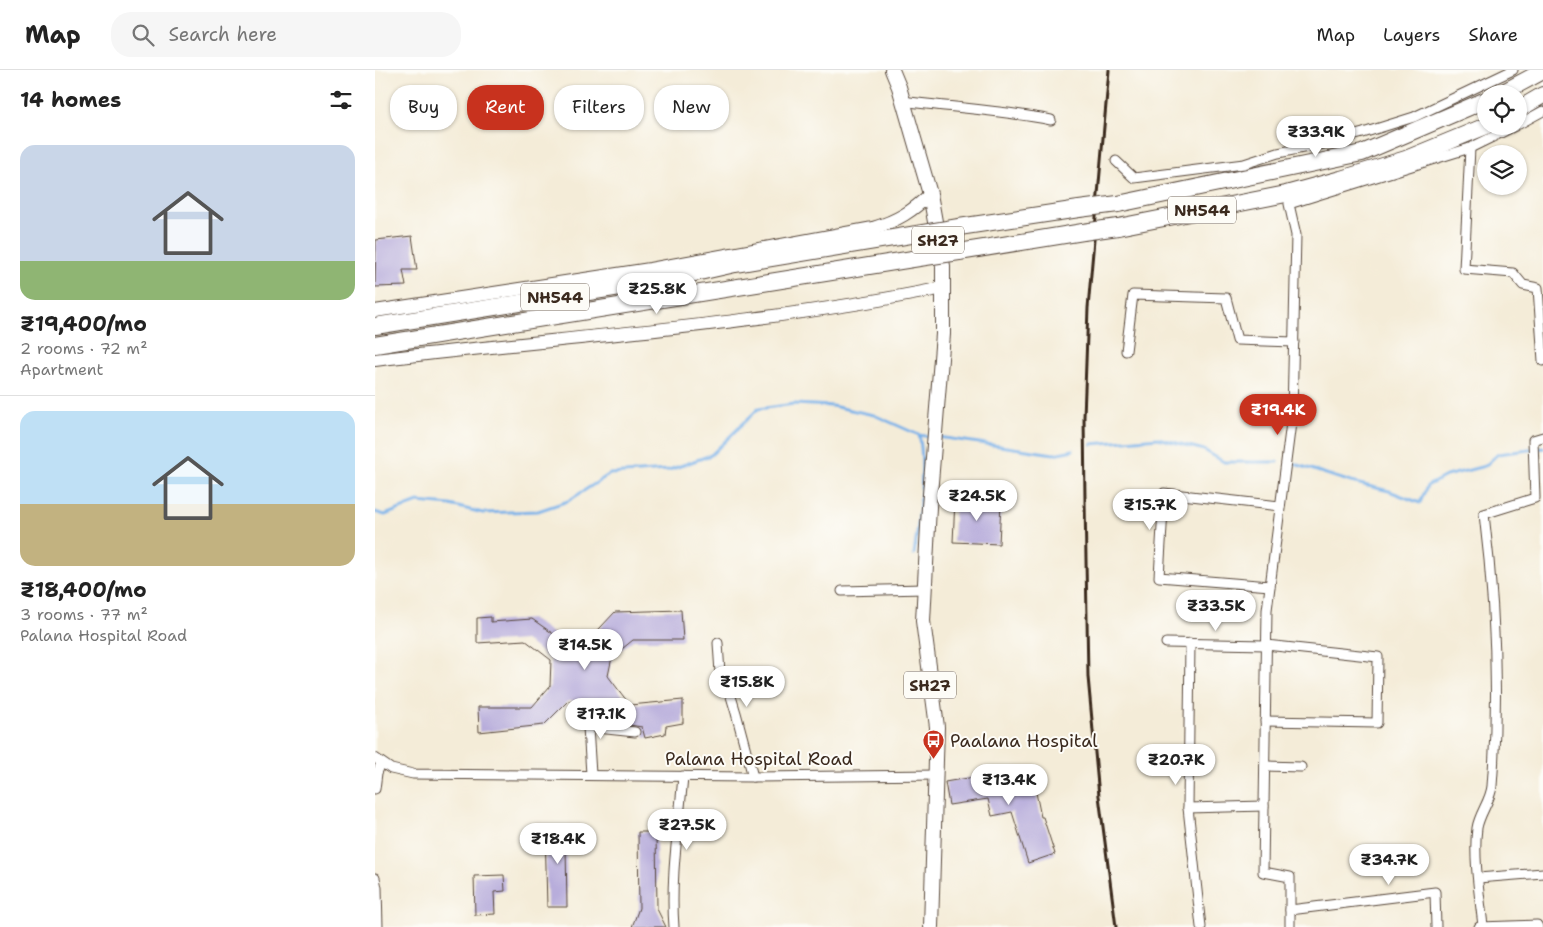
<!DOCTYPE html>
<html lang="en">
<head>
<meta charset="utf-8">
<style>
	body { margin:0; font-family:"Shantell Sans",sans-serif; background:#f6f6f6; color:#222; height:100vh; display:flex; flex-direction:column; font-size:19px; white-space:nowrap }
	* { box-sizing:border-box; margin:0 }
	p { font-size:16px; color:#767676 }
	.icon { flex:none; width:28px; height:28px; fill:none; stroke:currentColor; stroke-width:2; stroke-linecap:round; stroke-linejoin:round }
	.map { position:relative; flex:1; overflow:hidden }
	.panel { display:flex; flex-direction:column; background:#fff; width:375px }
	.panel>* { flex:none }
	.guide { position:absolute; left:15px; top:15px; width:475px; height:45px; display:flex; gap:10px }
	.fabs { position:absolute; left:1102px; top:15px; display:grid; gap:10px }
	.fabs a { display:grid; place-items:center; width:50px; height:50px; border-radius:50%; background:#fff; box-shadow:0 1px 4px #0004; font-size:25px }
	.price { position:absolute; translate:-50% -42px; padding:0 11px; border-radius:18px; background:#fff; color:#222; font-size:16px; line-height:32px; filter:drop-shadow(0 1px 2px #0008) }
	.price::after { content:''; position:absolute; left:50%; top:30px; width:15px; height:11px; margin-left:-8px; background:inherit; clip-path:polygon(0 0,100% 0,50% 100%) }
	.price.active { background:#c8321e; color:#fff }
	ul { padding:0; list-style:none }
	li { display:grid; align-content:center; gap:10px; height:265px; padding:0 20px }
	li+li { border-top:1px solid #e0e0e0 }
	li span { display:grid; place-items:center; height:155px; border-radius:15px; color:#555 }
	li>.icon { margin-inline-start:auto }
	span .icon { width:90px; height:90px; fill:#fffc; stroke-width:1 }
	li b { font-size:21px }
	h2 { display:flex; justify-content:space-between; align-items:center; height:60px; padding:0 20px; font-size:21px }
	.tag { padding:0 18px; border-radius:20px; background:#fff; box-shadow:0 1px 4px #0004; font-size:18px; line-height:45px }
	.tag.active { background:#c8321e; color:#fff }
	header { display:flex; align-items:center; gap:30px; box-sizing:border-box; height:70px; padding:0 25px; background:#fff; border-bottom:1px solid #e0e0e0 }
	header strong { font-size:24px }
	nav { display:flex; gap:28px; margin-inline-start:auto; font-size:18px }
	.search { width:350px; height:45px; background:#f6f6f6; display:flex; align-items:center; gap:12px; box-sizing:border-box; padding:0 18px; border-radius:20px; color:#767676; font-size:19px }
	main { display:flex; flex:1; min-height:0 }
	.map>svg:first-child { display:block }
</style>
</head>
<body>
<header>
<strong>Map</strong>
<div class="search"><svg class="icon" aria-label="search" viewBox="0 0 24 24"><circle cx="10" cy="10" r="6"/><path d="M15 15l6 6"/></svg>Search here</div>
<nav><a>Map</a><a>Layers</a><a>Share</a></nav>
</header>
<main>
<section class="panel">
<h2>14 homes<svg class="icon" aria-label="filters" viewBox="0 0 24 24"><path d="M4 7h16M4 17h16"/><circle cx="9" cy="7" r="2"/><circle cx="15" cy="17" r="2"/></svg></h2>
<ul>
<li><span style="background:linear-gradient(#c9d6e8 75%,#8fb573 0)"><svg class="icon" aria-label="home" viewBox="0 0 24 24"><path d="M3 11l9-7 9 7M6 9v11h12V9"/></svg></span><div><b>₹19,400/mo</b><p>2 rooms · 72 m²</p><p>Apartment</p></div></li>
<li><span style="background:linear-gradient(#bfe0f5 60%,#c2b280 0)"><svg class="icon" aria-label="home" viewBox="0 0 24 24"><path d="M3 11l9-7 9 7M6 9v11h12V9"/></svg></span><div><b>₹18,400/mo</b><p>3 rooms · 77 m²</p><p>Palana Hospital Road</p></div></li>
</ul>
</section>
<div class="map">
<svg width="1168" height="857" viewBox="0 0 1168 857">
	<rect width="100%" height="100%" fill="#fdfcf7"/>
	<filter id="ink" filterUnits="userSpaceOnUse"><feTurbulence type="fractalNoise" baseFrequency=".02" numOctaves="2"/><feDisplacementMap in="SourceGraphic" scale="10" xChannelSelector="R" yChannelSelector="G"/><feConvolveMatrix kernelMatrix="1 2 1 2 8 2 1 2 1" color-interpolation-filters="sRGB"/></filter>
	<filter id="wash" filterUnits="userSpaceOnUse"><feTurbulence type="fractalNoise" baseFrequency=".0096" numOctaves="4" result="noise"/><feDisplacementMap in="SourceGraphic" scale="20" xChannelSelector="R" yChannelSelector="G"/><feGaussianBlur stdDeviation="1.12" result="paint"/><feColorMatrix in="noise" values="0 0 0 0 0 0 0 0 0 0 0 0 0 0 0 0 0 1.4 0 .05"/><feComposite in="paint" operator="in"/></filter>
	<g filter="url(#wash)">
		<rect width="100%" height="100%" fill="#f4ecd8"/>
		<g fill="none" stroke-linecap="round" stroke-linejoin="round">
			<g stroke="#7ab2e9" stroke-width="3">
				<polyline points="563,367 679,384 698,380"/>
				<polyline points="717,374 783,368 829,380 849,392 902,392"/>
				<polyline points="920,394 976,412 1014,421 1045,433 1052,416 1071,406 1110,396 1123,384 1168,378"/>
				<polyline points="0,442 10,445 43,432 75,435 108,443 163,441 193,431 235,404 294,400 336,385 383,339 419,334 457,336 499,345 544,365 556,367"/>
				<path d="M539,484C544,453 551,394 544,365"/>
			</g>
		</g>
		<g id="blocks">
			<g fill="#b8addb">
				<polygon points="37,166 42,200 28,200 31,216 0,217 1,170"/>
				<polygon points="580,430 626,432 624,474 578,472"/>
				<polygon points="306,540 308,570 258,570 237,587 233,606 255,635 308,630 308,653 291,656 290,664 270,668 267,657 242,653 220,632 193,631 169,655 104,662 103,637 157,637 175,616 176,590 150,570 102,573 102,548 116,547 116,552 157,549 197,577 211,573 240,542"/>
				<polygon points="656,698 666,747 668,747 680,784 653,793 637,742 617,746 613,729 574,735 570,712 599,707 600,710"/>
				<polygon points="200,758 200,777 191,777 192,837 172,837 170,759"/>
				<polygon points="263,762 281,762 282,839 291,857 257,857 264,838"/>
				<polygon points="129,805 130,821 119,822 120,844 100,845 99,806"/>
			</g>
		</g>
	</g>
	<g filter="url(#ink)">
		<use href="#blocks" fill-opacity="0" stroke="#57473a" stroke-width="1"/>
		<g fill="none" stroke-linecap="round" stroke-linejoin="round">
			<defs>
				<g id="street">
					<path d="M528,31C578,38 627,40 676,50"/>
					<polyline points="1144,54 1168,41"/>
					<polyline points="1095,78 1089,199 1138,203 1148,215 1163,218 1168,291"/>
					<polyline points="741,91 759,108 869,94 903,83 948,74 988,63 1039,47 1138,0"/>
					<polyline points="751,281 758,225 851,228 862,270 919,272"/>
					<polyline points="895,516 784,507 789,423 905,436"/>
					<polyline points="467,521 549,519"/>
					<polyline points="343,573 345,603 352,613 361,643 378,707"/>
					<polyline points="791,573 891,575 1003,587 1002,653 890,651"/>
					<polyline points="815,573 813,738 826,857"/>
					<polyline points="0,688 16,699 38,704 378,707 562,705"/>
					<polyline points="890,696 926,697"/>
					<polyline points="216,704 213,657 260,662"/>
					<polyline points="0,719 2,703 6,693"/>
					<polyline points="813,738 889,736"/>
					<polyline points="0,808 2,818 3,857"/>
					<polyline points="1103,808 1168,803"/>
					<polyline points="915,840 1060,822 1061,857"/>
					<path d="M1108,856C1105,828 1098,787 1102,758C1104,744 1116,730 1117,716C1124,626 1120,533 1109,444L1160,428L1158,370L1168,367"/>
					<path d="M299,857C295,806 304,756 308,706"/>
					<polyline points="915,857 915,807 888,802 892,540 917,345 921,165 914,134 1095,78 1140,56"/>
					<polyline points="1104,857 1162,855 1163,857"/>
				</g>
				<g id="secondary">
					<path d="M0,241L275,199L498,158C522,151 538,141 555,124"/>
					<path d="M0,290C189,267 381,256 568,218"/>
				</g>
				<polyline id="primary" points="517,0 524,17 555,124 568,196 568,264 554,437 548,551 562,657 556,857"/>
				<g id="highway">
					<polyline points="1125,24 1168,1"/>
					<polyline points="1144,39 1168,25"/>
					<polyline points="743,134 987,83 1111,30"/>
					<polyline points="584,157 704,139"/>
					<polyline points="743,157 911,124 966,109 1031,89 1111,56"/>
					<polyline points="584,182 708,162"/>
					<polyline points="0,256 289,210 360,194 542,164"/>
					<polyline points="0,275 544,188"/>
				</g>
			</defs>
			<use href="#street" stroke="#57473a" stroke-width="11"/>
			<use href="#secondary" stroke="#57473a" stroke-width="14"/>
			<use href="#primary" stroke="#57473a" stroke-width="16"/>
			<use href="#highway" stroke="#57473a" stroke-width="18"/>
			<use href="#street" stroke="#fff" stroke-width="9"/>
			<use href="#secondary" stroke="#fff" stroke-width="12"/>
			<use href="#primary" stroke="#fff" stroke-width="14"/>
			<use href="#highway" stroke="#fff" stroke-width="16"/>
			<polyline stroke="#3b2a1e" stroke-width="3" points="734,0 713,238 709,347 710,431 713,607 724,726 741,857"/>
			<defs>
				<g id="highway-bridge">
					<polyline points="704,139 743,134"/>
					<polyline points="708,162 743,157"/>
					<polyline points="542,164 584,157"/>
					<polyline points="544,188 584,182"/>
				</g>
			</defs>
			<use href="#highway-bridge" stroke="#57473a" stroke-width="18" stroke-linecap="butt"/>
			<use href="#highway-bridge" stroke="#fff" stroke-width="16"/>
		</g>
	</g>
	<defs>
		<symbol id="bus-pin" viewBox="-11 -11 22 30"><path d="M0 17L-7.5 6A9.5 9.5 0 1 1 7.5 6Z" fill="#c8321e" stroke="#fdfcf7"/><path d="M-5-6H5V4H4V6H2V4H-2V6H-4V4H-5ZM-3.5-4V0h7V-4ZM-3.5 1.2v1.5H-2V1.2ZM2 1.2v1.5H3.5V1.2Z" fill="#fff"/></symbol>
	</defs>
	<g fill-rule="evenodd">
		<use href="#bus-pin" x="546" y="658" width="25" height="34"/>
	</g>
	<g text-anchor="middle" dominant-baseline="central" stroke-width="4" stroke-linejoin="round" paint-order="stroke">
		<g fill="#fdfcf7" stroke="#75695f" stroke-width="1">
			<rect x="793" y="126.5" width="68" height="27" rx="4"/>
			<rect x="537" y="156.5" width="52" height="27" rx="4"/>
			<rect x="146" y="213.5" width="68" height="27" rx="4"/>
			<rect x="529" y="601.5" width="52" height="27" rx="4"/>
		</g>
		<g font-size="16" font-weight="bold" fill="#3b2a1e">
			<text x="827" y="140">NH544</text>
			<text x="563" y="170">SH27</text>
			<text x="180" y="227">NH544</text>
			<text x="555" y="615">SH27</text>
		</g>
		<g font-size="18" fill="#3b2a1e" stroke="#fdfcf7" text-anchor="start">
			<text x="575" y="671">Paalana Hospital</text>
		</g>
		<g font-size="18" fill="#3b2a1e" stroke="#fdfcf7">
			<text x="384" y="689">Palana Hospital Road</text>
		</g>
	</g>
</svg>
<div class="fabs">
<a><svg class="icon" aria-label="locate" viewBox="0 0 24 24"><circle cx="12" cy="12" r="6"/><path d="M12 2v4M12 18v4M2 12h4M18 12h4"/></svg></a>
<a><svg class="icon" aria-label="layers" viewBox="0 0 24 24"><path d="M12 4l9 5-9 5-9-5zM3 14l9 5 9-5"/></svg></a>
</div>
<b class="price" style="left:941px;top:88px">₹33.9K</b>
<b class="price" style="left:282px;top:245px">₹25.8K</b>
<b class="price active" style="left:903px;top:366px">₹19.4K</b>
<b class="price" style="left:602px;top:452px">₹24.5K</b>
<b class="price" style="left:775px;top:461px">₹15.7K</b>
<b class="price" style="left:841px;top:562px">₹33.5K</b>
<b class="price" style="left:210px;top:601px">₹14.5K</b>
<b class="price" style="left:372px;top:638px">₹15.8K</b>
<b class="price" style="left:226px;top:670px">₹17.1K</b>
<b class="price" style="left:801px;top:716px">₹20.7K</b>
<b class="price" style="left:634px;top:736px">₹13.4K</b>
<b class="price" style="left:312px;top:781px">₹27.5K</b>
<b class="price" style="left:183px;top:795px">₹18.4K</b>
<b class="price" style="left:1014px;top:816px">₹34.7K</b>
<div class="guide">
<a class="tag">Buy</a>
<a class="tag active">Rent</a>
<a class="tag">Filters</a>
<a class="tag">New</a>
</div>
</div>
</main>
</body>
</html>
